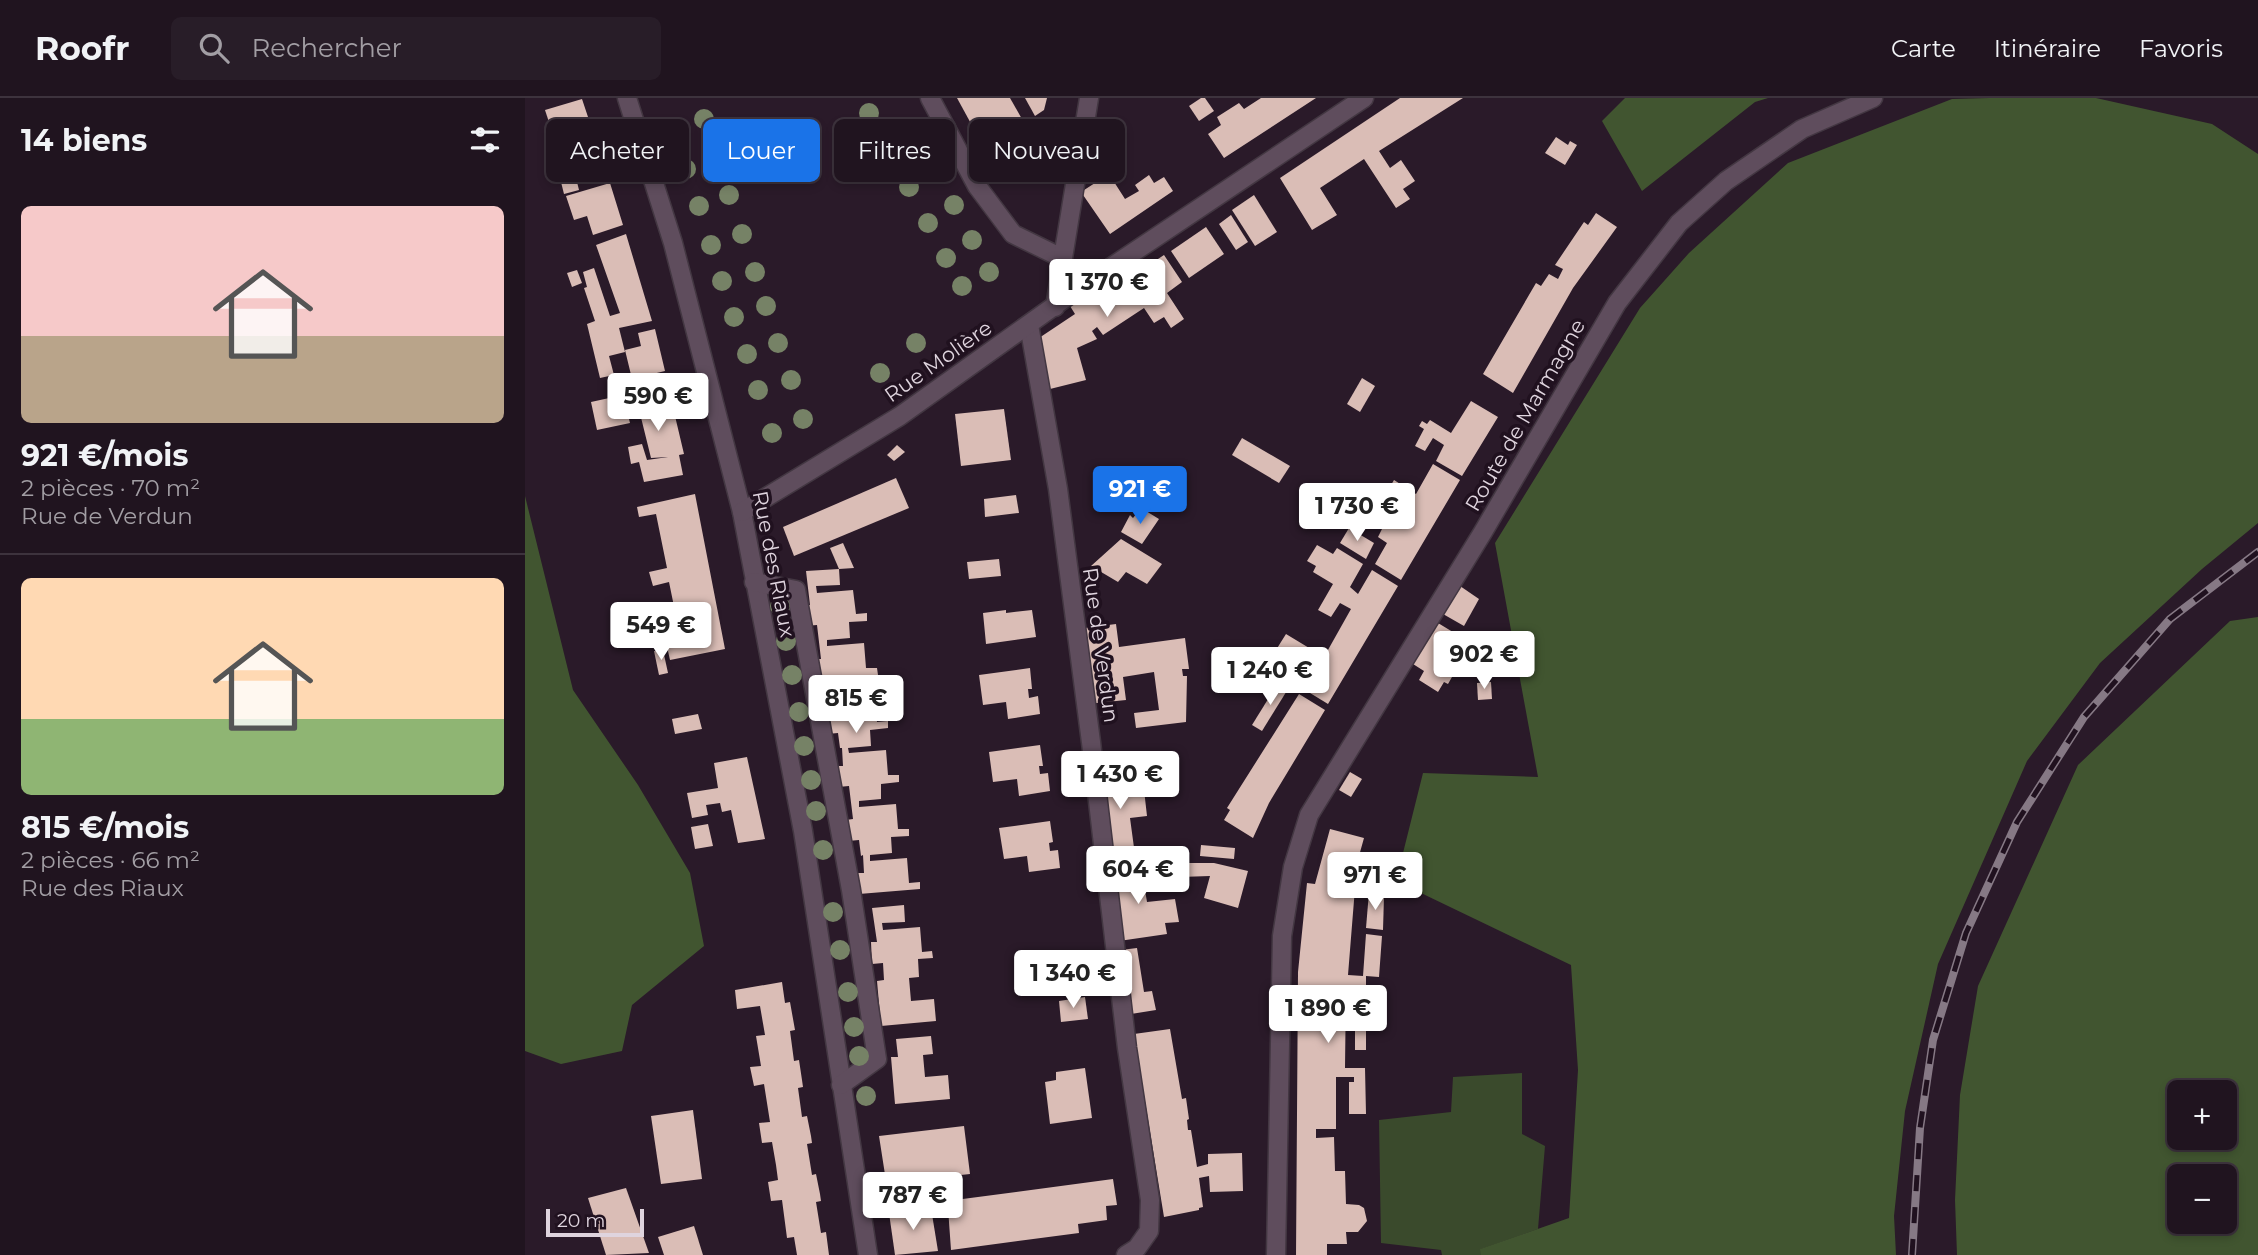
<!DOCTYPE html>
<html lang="fr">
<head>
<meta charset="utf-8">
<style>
	body { margin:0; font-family:Montserrat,sans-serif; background:#281d28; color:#f1f3f6; height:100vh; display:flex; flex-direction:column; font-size:26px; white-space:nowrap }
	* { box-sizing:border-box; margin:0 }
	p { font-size:23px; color:#a29ea4 }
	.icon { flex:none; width:38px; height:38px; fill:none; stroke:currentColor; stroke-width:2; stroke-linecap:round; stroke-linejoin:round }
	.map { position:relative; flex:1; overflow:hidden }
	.panel { display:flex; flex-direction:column; background:#20141f; width:525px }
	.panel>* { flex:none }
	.banner { position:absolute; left:21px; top:21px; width:665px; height:63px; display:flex; gap:14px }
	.fabs { position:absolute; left:1642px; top:982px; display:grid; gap:14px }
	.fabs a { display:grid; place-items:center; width:70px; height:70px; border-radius:10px; background:#20141f; box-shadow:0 4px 10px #0003,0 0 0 2px #3d333d; font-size:35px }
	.scale { position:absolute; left:21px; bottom:18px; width:98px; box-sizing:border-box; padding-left:7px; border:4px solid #dfd4de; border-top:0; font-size:19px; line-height:24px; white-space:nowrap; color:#dfd4de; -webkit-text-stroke:5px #20111f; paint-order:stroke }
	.price { position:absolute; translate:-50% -60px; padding:0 16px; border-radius:7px; background:#fff; color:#222; font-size:23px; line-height:46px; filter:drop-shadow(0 2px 4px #0008) }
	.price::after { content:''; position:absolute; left:50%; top:42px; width:21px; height:16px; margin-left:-10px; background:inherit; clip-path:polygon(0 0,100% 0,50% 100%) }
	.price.current { background:#1a73e8; color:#fff }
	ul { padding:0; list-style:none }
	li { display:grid; align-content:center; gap:14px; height:371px; padding:0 21px }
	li+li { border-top:2px solid #3d333d }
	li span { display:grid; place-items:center; height:217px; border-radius:10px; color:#555 }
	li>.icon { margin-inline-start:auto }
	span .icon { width:126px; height:126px; fill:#fffc; stroke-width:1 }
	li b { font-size:30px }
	h2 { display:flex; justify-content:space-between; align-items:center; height:84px; padding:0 21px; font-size:30px }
	.pill { padding:0 24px; border-radius:10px; background:#20141f; box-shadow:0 4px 10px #0003,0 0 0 2px #3d333d; font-size:24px; line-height:63px }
	.pill.current { background:#1a73e8; color:#fff }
	header { display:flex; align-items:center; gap:42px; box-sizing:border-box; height:98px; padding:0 35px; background:#20141f; border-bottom:2px solid #3d333d }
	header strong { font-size:33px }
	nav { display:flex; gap:38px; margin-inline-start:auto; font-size:24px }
	.search { width:490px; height:63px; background:#281d28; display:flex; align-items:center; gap:18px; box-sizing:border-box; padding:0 24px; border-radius:10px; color:#a29ea4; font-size:26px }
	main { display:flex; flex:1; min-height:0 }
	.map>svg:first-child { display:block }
</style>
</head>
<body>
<header>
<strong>Roofr</strong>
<div class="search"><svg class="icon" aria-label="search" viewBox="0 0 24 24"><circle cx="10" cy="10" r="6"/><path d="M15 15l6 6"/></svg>Rechercher</div>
<nav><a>Carte</a><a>Itinéraire</a><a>Favoris</a></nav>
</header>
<main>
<section class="panel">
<h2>14 biens<svg class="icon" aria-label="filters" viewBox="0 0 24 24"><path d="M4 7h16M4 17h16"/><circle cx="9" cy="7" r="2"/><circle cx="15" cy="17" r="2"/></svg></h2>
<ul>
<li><span style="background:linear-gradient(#f6c9c9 60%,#b9a48a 0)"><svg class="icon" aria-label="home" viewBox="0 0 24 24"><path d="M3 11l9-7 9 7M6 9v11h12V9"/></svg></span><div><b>921 €/mois</b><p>2 pièces · 70 m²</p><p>Rue de Verdun</p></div></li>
<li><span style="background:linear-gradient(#ffd9b3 65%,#8fb573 0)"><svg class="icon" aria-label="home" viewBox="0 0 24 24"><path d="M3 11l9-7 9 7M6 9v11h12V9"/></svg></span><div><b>815 €/mois</b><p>2 pièces · 66 m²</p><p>Rue des Riaux</p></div></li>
</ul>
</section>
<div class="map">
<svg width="1733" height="1157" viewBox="0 0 1733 1157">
	<rect width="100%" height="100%" fill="#2a1a29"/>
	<polygon fill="#3a4a2c" points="997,975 997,1036 1020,1048 1013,1131 956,1151 956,1157 917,1157 916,1152 856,1145 854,1022 926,1014 928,979"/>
	<g fill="#415530" fill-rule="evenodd">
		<polygon points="1100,0 1243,0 1230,4 1117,93 1077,23"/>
		<polygon points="1464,0 1571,0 1687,26 1733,56 1733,425 1677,471 1575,565 1502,663 1413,866 1380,1013 1369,1118 1371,1157 956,1157 955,1151 1044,1120 1053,972 1046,867 871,783 898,675 1013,679 970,445 1115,210 1164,155 1263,65 1427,1"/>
		<polygon points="0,398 48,592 113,687 165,775 179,848 107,907 97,953 36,966 0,953"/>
		<path d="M1733,519V1157H1432L1430,1102L1435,997L1453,888L1553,667L1705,523ZM1654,994H1699V1040H1654ZM1654,1078H1699V1124H1654Z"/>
	</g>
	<g fill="#dabdb6">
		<polygon points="432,0 485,0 502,30 461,53"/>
		<polygon points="500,0 522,0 519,12 510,18"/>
		<polygon points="676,0 680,0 689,13 674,23 664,8"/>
		<polygon points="736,0 791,0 699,60 683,36 696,27 692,19 714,5 719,11"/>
		<polygon points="875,0 938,0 854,53 865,70 876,62 890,83 878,91 885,101 871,110 839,61 795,90 812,117 787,132 755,80"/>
		<polygon points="57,1 76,58 39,70 20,12"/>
		<polygon points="1031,39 1043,47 1045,43 1052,47 1040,67 1020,55"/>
		<polygon points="584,76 600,101 614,93 610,87 624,77 629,85 639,79 648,93 585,136 556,94"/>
		<polygon points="51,80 54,92 39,96 36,84"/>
		<polygon points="85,85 98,127 68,137 62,118 49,122 41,98"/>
		<polygon points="729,97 752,134 730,148 707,112"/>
		<polygon points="1071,115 1092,129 1048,190 988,295 958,276 1011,185 1016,188 1024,176 1033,181 1038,171 1030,167 1059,124 1063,127"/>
		<polygon points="706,117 723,144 711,152 694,126"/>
		<polygon points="681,129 699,156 664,180 646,153"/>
		<polygon points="101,136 127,223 94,230 100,254 84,258 89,277 75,280 62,226 70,223 59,190 62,189 58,174 69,170 85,218 95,215 71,147"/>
		<polygon points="639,157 657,184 642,195 659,221 646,230 639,219 629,225 619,210 578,237 572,229 567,233 572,241 552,250 561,282 521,292 514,240 550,216 545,208 573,190 577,198"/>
		<polygon points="52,172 57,185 47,189 42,175"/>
		<polygon points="130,231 140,273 107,281 100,252 116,248 113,235"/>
		<polygon points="141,280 159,356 154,357 158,377 119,384 114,364 106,366 103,349 117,346 122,362 143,359 126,360 108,287"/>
		<polygon points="837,280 850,288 835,314 822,306"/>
		<polygon points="98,297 105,325 72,332 66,304"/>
		<polygon points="946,303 973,319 937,378 911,363 919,347 908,340 900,353 890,348 899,331 894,328 897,323 902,326 905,322 926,335"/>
		<polygon points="479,311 486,362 436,368 430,316"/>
		<polygon points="717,340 765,368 754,385 707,357"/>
		<polygon points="372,347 380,354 369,363 362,357"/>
		<polygon points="908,366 935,382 876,482 850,466 862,445 853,439 857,431 832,416 825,428 810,418 820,401 848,418 869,382 891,396"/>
		<polygon points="371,380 384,410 269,458 258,429"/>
		<polygon points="170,396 200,551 145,562 138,531 153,528 144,484 128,488 124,474 142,470 131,416 114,419 112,409"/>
		<polygon points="491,397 494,415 460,419 459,401"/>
		<polygon points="616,410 634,421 617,446 596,434 605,417 608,420"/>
		<polygon points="824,430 849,445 841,461 815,445"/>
		<polygon points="596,441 637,466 622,486 601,474 593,484 566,468"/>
		<polygon points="318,445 329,470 314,471 305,450"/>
		<polygon points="792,447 808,456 812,450 838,466 825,489 833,496 847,472 873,488 803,606 741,568 761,536 799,559 826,511 815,505 806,519 793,512 808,486 788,474 791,468 782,463"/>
		<polygon points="474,461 476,478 444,481 442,464"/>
		<polygon points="314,471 315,487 291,488 292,495 328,492 331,516 342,515 342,523 324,524 325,540 302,542 302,548 339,545 341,570 352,570 353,577 334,578 335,594 313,596 313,601 350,599 352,624 363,623 363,630 345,632 346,648 323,650 324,655 361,652 363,677 374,677 374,684 356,686 356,701 334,703 334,709 371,706 373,731 384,731 384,738 366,739 367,755 345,757 345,763 382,760 384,785 395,784 395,791 334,796 332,775 339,775 338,757 336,758 334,742 323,743 321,722 328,721 324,688 313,689 311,668 318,668 317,650 315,650 313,635 302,636 300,615 307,614 306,597 304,597 302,581 291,582 289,561 296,561 292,527 280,528 279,507 285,507 281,473"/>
		<polygon points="935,488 954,501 939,528 918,516"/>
		<polygon points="137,506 140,518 130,520 135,541 128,542 120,509"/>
		<polygon points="481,512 481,515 507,512 511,539 461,546 458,515"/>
		<polygon points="913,525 946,545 949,539 959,546 963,540 965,573 960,574 960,561 950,562 953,557 943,551 923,586 919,584 913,594 894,582 899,573 888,566"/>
		<polygon points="591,526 594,549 660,540 664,571 657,571 658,578 662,578 661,624 611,630 609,615 634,612 629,574 598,579 601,602 562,606 552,531"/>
		<polygon points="138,552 143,575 134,577 129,553"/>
		<polygon points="505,570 507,591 503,591 504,600 513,598 515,616 483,621 481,604 458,607 454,577"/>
		<polygon points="966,584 967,601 953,602 952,585"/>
		<polygon points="753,585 763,591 737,633 727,627"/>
		<polygon points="774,596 800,612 744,705 728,740 699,722 705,712 702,710"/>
		<polygon points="173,616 177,631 150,636 147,621"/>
		<polygon points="515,647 518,668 514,668 515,676 523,675 525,693 494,698 492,681 468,684 464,654"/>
		<polygon points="222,659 240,741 213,745 206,712 197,714 195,705 181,707 183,717 167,720 162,695 193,690 189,665"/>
		<polygon points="617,674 622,718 605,720 610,757 581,759 571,679"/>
		<polygon points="825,674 837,681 826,699 814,692"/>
		<polygon points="525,723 528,744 524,745 525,753 533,752 535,770 504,774 502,758 479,761 474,730"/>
		<polygon points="183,726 188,748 170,751 166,729"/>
		<polygon points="805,731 839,740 825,790 830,790 823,877 838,878 841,836 857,838 854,879 841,878 841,952 830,952 830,888 821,888 820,970 840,970 841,1016 824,1016 824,984 829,984 829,979 811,979 811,1031 791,1031 791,1040 809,1039 810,1073 820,1073 821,1106 834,1107 839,1110 842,1123 833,1134 821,1134 822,1146 802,1146 802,1157 771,1157 773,874 782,785 790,786"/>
		<polygon points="676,747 710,750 709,761 675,758"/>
		<polygon points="653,765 689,765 723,773 713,810 679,800 685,778 655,779"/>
		<polygon points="616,768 622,804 650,801 654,824 640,825 642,836 594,843 583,770"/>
		<polygon points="844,794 859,798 858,832 841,830"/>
		<polygon points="379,807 380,824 357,825 358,832 395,829 397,854 407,853 408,860 393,861 394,879 384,880 386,903 409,901 411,923 356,928 352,883 359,882 358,865 347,866 346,844 352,844 347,810"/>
		<polygon points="612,850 619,894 627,893 631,912 606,916 596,852"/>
		<polygon points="257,884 260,905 265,904 270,932 265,933 269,963 274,962 277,982 278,989 273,990 277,1019 282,1018 286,1038 287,1045 282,1046 287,1077 291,1076 295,1096 296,1103 291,1104 296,1135 301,1134 304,1157 272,1157 269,1139 262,1140 257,1102 246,1103 243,1084 253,1082 251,1067 247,1044 237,1045 234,1025 245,1024 239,986 229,988 225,969 236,968 231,938 240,937 235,908 212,911 210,892"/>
		<polygon points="560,899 563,921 536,924 534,903"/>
		<polygon points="645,931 657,1001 661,1000 664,1021 662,1022 663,1032 666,1032 672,1069 683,1066 683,1056 717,1055 718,1093 685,1094 684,1078 674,1080 678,1109 674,1110 674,1112 639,1119 609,936"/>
		<polygon points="406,938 408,956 398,957 400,979 423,977 425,1001 370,1006 366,959 373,959 371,941"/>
		<polygon points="560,970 567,1020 525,1026 520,984 531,982 531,974"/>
		<polygon points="168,1012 177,1081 136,1086 126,1018"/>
		<polygon points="439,1028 445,1076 427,1078 430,1102 588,1081 592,1107 581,1108 582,1122 553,1126 554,1135 426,1152 422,1096 412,1097 410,1075 361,1083 354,1038"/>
		<polygon points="101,1090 124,1155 81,1157 63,1100"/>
		<polygon points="406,1110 413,1153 370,1157 364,1115"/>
		<polygon points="169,1128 178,1157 139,1157 133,1139"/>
	</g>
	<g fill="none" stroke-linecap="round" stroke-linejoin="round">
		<defs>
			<g id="minor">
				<polyline points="102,0 148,145 217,414 278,733 343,1157"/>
				<polyline points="405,0 452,88 488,136 537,160"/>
				<polyline points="530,209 564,0"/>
				<polyline points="504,227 533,391 566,644 602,950 625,1102 624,1133 612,1150 601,1157"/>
				<polyline points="217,414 375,318 546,196 839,0"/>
				<polyline points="229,484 271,492 326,792 352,961 316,987"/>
				<polyline points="751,1157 757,838 768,769 784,717 958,434 1092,205 1154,125 1201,83 1277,31 1348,0"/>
			</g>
		</defs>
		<use href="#minor" stroke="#433742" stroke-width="21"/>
		<use href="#minor" stroke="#5f4d5d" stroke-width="18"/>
		<defs>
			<polyline id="rail" points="1387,1157 1395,1030 1408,942 1441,835 1492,724 1559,619 1645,521 1733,454"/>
		</defs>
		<use href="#rail" stroke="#867985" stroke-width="8"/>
		<use href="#rail" stroke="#20111f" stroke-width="5" stroke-dasharray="16" stroke-linecap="butt"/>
	</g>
	<g fill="#768266">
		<circle cx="344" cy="15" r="10"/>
		<circle cx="179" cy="21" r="10"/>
		<circle cx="393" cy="38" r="10"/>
		<circle cx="365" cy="54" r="10"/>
		<circle cx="193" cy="62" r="10"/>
		<circle cx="161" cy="71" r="10"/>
		<circle cx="411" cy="72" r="10"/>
		<circle cx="384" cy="89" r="10"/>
		<circle cx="204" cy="97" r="10"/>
		<circle cx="429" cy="107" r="10"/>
		<circle cx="174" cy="108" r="10"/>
		<circle cx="403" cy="125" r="10"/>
		<circle cx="217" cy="136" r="10"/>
		<circle cx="447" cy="142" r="10"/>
		<circle cx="186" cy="147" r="10"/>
		<circle cx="421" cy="160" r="10"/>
		<circle cx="230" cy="174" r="10"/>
		<circle cx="464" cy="174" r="10"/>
		<circle cx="197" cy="183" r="10"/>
		<circle cx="437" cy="188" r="10"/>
		<circle cx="241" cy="208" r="10"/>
		<circle cx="209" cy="219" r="10"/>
		<circle cx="253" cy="245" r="10"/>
		<circle cx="391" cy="245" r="10"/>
		<circle cx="222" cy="256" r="10"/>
		<circle cx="355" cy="275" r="10"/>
		<circle cx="266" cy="282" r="10"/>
		<circle cx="233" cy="292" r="10"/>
		<circle cx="278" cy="321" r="10"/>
		<circle cx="247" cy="335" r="10"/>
		<circle cx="255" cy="508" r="10"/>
		<circle cx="261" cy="543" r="10"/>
		<circle cx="267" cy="577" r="10"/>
		<circle cx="274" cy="614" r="10"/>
		<circle cx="279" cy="648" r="10"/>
		<circle cx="286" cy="682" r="10"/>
		<circle cx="291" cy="713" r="10"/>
		<circle cx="298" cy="752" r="10"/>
		<circle cx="308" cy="814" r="10"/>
		<circle cx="315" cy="852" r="10"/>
		<circle cx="323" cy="894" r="10"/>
		<circle cx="329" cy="929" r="10"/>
		<circle cx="334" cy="958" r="10"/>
		<circle cx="341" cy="998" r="10"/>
	</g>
	<g text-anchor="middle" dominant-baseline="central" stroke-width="7" stroke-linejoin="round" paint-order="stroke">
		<g font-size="21" fill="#dfd4de" stroke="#20111f">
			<text transform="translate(413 263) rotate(-35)">Rue Molière</text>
			<text transform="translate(1000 317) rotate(-60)">Route de Marmagne</text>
			<text transform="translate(249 466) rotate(79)">Rue des Riaux</text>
			<text transform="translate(576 547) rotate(82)">Rue de Verdun</text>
		</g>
	</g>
</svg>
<div class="fabs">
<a>+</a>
<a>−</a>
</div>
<div class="scale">20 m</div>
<b class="price" style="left:582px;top:221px">1 370 €</b>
<b class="price" style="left:133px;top:335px">590 €</b>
<b class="price current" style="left:615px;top:428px">921 €</b>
<b class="price" style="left:832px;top:445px">1 730 €</b>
<b class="price" style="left:136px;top:564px">549 €</b>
<b class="price" style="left:959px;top:593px">902 €</b>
<b class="price" style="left:745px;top:609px">1 240 €</b>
<b class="price" style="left:331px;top:637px">815 €</b>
<b class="price" style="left:595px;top:713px">1 430 €</b>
<b class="price" style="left:613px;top:808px">604 €</b>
<b class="price" style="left:850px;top:814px">971 €</b>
<b class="price" style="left:548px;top:912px">1 340 €</b>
<b class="price" style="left:803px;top:947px">1 890 €</b>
<b class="price" style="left:388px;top:1134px">787 €</b>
<div class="banner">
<a class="pill">Acheter</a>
<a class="pill current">Louer</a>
<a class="pill">Filtres</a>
<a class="pill">Nouveau</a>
</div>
</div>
</main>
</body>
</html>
